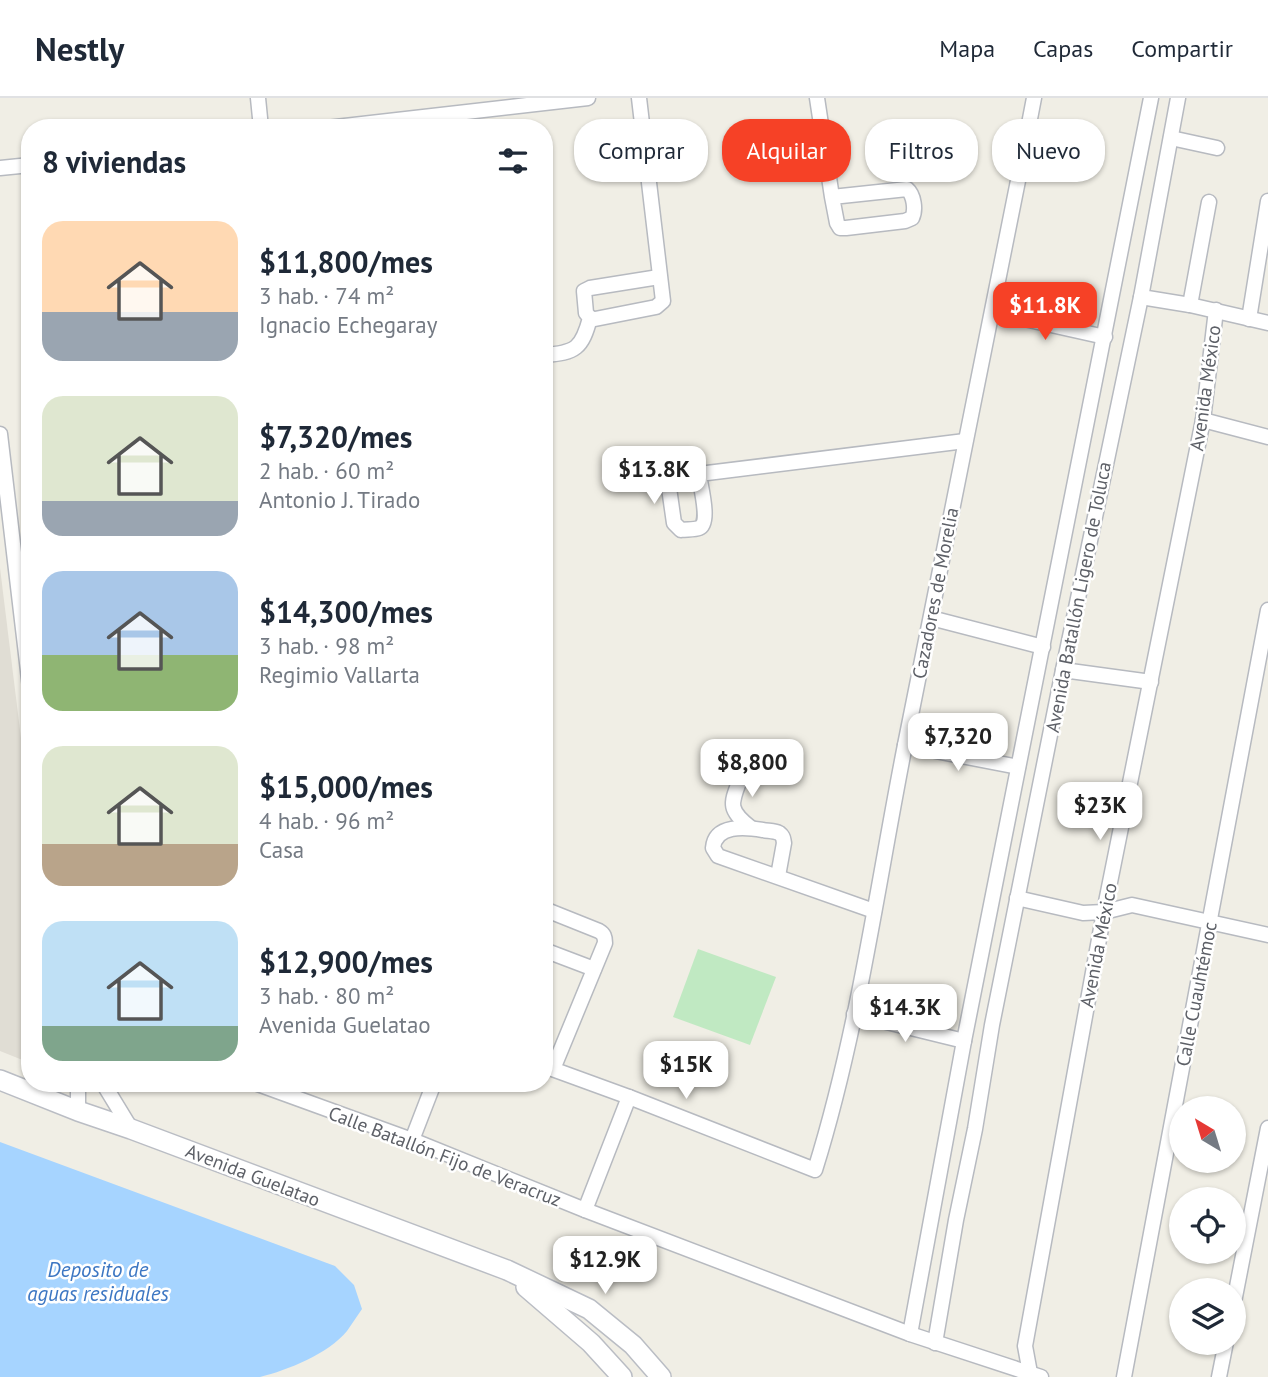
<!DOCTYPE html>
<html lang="es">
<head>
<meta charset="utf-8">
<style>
	body { margin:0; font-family:"PT Sans",sans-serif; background:#f2f2f3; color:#1f2937; height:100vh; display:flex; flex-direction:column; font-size:26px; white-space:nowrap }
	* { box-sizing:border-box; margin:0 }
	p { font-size:23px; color:#747a83 }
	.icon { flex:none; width:38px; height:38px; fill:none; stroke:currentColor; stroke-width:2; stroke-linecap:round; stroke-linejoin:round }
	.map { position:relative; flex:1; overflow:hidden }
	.drawer { position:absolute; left:21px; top:21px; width:532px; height:973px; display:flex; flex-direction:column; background:#fff; border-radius:28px; box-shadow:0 2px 5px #0004 }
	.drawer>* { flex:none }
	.top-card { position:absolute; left:574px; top:21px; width:588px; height:63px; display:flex; gap:14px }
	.needle { width:46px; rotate:322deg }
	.tools { position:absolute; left:1169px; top:998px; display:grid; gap:14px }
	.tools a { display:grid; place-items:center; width:77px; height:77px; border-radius:50%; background:#fff; box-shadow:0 2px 5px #0004; font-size:35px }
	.price { position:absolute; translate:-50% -60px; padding:0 16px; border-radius:14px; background:#fff; color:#222; font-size:23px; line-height:46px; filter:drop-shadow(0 2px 4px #0008) }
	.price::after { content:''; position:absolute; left:50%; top:42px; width:21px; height:16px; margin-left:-10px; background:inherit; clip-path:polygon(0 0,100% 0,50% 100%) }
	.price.selected { background:#f64126; color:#fff }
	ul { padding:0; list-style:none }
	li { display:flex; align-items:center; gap:21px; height:175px; padding:0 21px }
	li span { display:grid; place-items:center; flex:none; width:196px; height:140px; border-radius:21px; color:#555 }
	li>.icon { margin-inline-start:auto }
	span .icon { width:84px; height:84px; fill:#fffc; stroke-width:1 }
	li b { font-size:30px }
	h2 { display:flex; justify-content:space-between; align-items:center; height:84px; padding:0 21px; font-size:30px }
	.tag { padding:0 24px; border-radius:28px; background:#fff; box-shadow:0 2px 5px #0004; font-size:24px; line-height:63px }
	.tag.selected { background:#f64126; color:#fff }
	header { display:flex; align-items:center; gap:42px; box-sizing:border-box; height:98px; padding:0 35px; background:#fff; border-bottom:2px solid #e0e1e3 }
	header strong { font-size:33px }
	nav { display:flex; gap:38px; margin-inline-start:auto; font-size:24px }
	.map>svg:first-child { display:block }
</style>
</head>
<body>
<header>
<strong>Nestly</strong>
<nav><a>Mapa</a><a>Capas</a><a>Compartir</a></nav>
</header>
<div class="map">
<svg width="1268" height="1279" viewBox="0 0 1268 1279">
	<rect width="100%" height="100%" fill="#f0eee5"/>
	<polygon fill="#e0ddd4" points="0,470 30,713 30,965 0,953"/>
	<polygon fill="#c0e9c2" points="698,851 776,879 750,947 673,919"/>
	<path fill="#a6d4ff" d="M0,1044L335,1168L354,1187L362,1211C357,1218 352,1226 347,1233C328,1256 288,1272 260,1279H0Z"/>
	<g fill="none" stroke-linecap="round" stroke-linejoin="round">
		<defs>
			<g id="minor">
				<polyline points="258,0 261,30"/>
				<path d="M817,0L832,99L837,125L840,130H846L905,123L912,120C916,112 914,97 907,91L832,99"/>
				<polyline points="327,30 588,0"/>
				<polyline points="1171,40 1217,50"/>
				<polyline points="0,70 30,67"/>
				<polyline points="1141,199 1190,207 1268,225"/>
				<polyline points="1190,207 1209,104"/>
				<polyline points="993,214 1105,239"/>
				<polyline points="590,220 595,221 656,209 663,203 639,0"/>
				<polyline points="1249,221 1268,103"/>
				<path d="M544,257C576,255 582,250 590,220L586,215L584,193L590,190L659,179"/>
				<polyline points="1203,322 1268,339"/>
				<polyline points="0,336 30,590"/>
				<path d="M699,376C700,387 711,425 699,430C694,432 686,431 681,432L674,425L669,390C672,376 687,378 699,376L965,343"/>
				<polyline points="931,520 1043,549"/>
				<polyline points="1063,572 1151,584"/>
				<polyline points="905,647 1018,669"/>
				<path d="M742,676C732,704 725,710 751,730"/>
				<path d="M778,778L784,745C783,740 784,739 779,735C775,733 768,733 763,732C745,729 715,726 713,750L718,758L874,813"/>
				<polyline points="1017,800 1083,815 1104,814 1132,807 1268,837"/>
				<path d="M544,811L599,833C604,836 605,839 605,845L553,971"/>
				<polyline points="544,852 594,871"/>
				<polyline points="854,916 964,943"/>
				<path d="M544,968L629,999L815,1072C858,934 877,789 905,647C947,431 993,216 1034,0"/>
				<polyline points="78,985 78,1013"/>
				<polyline points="103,985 131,1031"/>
				<polyline points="255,985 412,1042 585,1112 910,1236 1041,1279"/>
				<polyline points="412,1042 434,985"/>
				<polyline points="585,1112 629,999"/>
				<polyline points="1234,1204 1268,1030"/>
				<polyline points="910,1236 964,943 1151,0"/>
				<polyline points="935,1245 956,1122 975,1031 992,927 1063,572 1141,199 1178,0"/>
				<polyline points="1029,1279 1030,1275 1025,1248 1104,814 1203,322 1216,212"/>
				<polyline points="1124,1279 1268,512"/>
				<polyline points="1219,1279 1226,1244"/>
			</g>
			<g id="secondary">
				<polyline points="0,982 78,1013 131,1031 507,1172 589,1211 633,1247 661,1279"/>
				<polyline points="526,1189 591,1245 622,1279"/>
			</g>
		</defs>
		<use href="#minor" stroke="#b7bac0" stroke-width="17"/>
		<use href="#secondary" stroke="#babdc4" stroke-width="22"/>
		<use href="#minor" stroke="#fff" stroke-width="14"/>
		<use href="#secondary" stroke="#fff" stroke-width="19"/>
	</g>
	<g text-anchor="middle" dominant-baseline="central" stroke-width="5" stroke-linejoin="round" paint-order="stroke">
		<g font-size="19" fill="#5d6067" stroke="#fff">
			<text transform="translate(1205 290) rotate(-82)">Avenida México</text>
			<text transform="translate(935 495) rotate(-79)">Cazadores de Morelia</text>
			<text transform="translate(1078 499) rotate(-79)">Avenida Batallón Ligero de Toluca</text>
			<text transform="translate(1098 847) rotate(-79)">Avenida México</text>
			<text transform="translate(1196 896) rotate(-79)">Calle Cuauhtémoc</text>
			<text transform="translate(445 1058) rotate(21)">Calle Batallón Fijo de Veracruz</text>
			<text transform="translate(253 1077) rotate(21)">Avenida Guelatao</text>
		</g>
		<g font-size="21" font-style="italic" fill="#3d77c3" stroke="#fff">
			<text x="98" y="1171">Deposito de<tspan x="98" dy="24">aguas residuales</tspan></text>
		</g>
	</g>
</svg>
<div class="tools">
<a><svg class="needle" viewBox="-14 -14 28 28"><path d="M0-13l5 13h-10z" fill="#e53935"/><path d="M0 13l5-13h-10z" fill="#747a83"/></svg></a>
<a><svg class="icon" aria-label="locate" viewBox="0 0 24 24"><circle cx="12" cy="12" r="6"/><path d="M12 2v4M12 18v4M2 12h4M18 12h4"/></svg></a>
<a><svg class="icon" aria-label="layers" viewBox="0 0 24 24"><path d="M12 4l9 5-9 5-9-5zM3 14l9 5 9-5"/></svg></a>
</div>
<b class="price selected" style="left:1045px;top:244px">$11.8K</b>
<b class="price" style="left:654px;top:408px">$13.8K</b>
<b class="price" style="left:958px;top:675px">$7,320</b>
<b class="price" style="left:752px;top:701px">$8,800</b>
<b class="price" style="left:1100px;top:744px">$23K</b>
<b class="price" style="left:905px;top:946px">$14.3K</b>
<b class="price" style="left:686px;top:1003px">$15K</b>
<b class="price" style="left:605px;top:1198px">$12.9K</b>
<div class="top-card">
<a class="tag">Comprar</a>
<a class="tag selected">Alquilar</a>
<a class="tag">Filtros</a>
<a class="tag">Nuevo</a>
</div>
<section class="drawer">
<h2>8 viviendas<svg class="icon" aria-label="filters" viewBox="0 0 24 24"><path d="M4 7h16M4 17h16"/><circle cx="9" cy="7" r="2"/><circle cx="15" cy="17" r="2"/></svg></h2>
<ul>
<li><span style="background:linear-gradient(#ffd9b3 65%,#9aa5b1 0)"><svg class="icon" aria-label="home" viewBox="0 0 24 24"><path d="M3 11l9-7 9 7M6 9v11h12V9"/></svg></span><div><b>$11,800/mes</b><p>3 hab. · 74 m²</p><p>Ignacio Echegaray</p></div></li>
<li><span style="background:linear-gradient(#dfe7d0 75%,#9aa5b1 0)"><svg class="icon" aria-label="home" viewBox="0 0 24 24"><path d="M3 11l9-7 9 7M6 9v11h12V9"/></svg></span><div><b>$7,320/mes</b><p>2 hab. · 60 m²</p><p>Antonio J. Tirado</p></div></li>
<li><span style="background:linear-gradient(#a9c7e8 60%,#8fb573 0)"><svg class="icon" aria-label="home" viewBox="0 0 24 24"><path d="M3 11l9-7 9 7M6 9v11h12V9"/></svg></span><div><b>$14,300/mes</b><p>3 hab. · 98 m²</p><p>Regimio Vallarta</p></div></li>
<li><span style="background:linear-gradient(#dfe7d0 70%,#b9a48a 0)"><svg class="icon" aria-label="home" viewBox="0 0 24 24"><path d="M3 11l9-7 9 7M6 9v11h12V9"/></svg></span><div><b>$15,000/mes</b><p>4 hab. · 96 m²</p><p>Casa</p></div></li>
<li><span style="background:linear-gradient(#bfe0f5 75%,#7fa58c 0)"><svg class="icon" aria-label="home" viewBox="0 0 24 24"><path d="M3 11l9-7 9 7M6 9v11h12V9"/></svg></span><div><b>$12,900/mes</b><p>3 hab. · 80 m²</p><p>Avenida Guelatao</p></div></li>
</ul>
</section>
</div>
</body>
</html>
